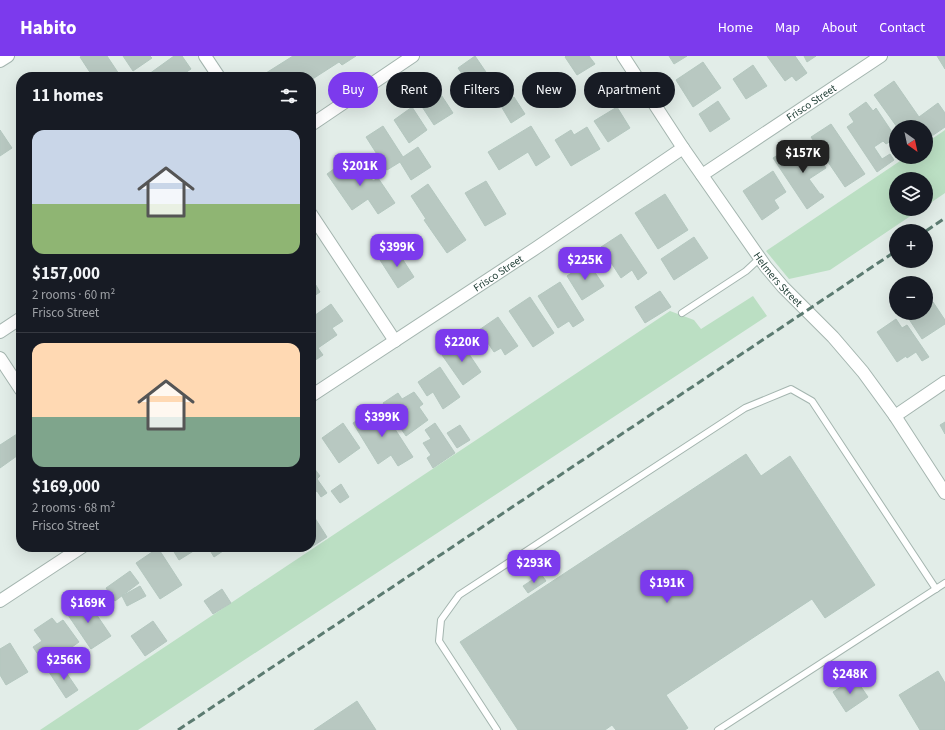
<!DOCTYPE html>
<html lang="en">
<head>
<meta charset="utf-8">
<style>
	body { margin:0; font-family:"Source Sans 3",sans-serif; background:#242831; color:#f1f3f6; height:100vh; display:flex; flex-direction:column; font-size:15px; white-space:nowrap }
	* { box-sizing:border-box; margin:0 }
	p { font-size:13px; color:#9ea1a6 }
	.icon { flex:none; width:22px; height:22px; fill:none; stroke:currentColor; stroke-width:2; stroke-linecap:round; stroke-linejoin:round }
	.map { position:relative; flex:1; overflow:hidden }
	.sheet { position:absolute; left:16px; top:16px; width:300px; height:480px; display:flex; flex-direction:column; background:#171b24; border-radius:16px; box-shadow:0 4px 16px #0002 }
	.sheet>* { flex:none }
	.banner { position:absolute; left:328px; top:16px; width:380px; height:36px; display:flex; gap:8px }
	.needle { width:26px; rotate:147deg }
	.tools { position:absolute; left:889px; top:64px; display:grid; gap:8px }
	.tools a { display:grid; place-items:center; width:44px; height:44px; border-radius:50%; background:#171b24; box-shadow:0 4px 16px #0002; font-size:20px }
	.price { position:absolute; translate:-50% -34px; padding:0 9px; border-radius:8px; background:#7c3aed; color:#fff; font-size:13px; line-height:26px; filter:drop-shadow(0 1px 2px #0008) }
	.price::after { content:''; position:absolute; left:50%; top:24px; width:12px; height:9px; margin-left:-6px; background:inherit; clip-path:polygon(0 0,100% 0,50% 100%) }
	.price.active { background:#222; color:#fff }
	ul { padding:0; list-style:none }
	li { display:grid; align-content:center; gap:8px; height:212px; padding:0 16px }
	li+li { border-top:1px solid #363941 }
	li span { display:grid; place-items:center; height:124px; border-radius:12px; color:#555 }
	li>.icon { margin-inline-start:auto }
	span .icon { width:72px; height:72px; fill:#fffc; stroke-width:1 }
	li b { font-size:17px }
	h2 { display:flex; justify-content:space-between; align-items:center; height:48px; padding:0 16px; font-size:17px }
	.chip { padding:0 14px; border-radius:18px; background:#171b24; box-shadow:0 4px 16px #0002; font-size:14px; line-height:36px }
	.chip.active { background:#7c3aed; color:#fff }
	header { display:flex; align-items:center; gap:24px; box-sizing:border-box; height:56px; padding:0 20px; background:#7c3aed; color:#fff }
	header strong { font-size:19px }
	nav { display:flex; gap:22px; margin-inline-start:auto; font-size:14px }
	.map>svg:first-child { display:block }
</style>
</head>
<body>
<header>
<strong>Habito</strong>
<nav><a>Home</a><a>Map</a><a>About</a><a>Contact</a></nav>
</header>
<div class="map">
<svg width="945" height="674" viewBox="0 0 945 674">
	<rect width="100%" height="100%" fill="#e2ede8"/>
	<g fill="#bbdfc3">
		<polygon points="945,74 945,137 926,150 926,123 896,123 896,153 921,153 830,214 789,223 766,195 906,101 926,101 926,87"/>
		<polygon points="753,240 767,260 138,674 40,674 670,255 694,264 701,273"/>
	</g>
	<g fill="#b8c8c1" stroke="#b4c7bf">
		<polygon points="82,0 107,0 121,21 93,21 80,1"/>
		<polygon points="123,0 150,0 152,2 133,15"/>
		<polygon points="174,0 182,0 191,13 179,21 151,21 149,18"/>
		<polygon points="293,0 356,0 342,9 339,6 311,24 311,21 269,21 266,17"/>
		<polygon points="475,0 501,38 484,50 458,12"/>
		<polygon points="566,0 589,0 595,8 577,19 565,1"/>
		<polygon points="669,0 687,0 674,8"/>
		<polygon points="767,0 795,0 807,17 796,25 792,20 785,25"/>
		<polygon points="804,0 816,0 807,6"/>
		<polygon points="937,0 945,0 945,13"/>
		<polygon points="703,6 721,32 693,51 676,24"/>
		<polygon points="753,9 767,30 746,43 733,23"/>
		<polygon points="894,25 919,61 938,47 945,57 945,71 926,84 926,71 917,71 915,68 910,71 897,71 874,39"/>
		<polygon points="434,28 453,57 434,69 415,40"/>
		<polygon points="514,41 525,58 511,67 501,50"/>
		<polygon points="718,45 730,63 710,76 699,58"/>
		<polygon points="866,46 873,55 876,52 896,82 886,88 883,85 874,91 882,103 890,98 894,104 877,116 847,71 854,66 849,58"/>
		<polygon points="412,51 427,74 409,87 394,64"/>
		<polygon points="617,51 630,72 608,86 594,65"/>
		<polygon points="831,68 865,118 845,131 811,81"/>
		<polygon points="383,70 403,101 418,91 431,111 411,124 400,106 387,114 366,81"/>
		<polygon points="531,70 550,101 536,110 528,96 499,114 488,96"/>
		<polygon points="587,71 600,93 571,110 555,84 571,74 574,79"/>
		<polygon points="0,74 12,92 0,100"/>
		<polygon points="812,89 826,112 809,123 820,138 822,138 824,141 807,153 773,102 781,97 786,104 804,92 805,94"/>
		<polygon points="346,104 352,113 361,107 373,125 378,122 395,147 378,158 368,143 352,154 327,118"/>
		<polygon points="773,115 786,136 774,144 779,152 762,164 743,135"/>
		<polygon points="486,125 506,158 485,170 465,137"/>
		<polygon points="428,128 466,184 447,197 424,164 426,163 411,140"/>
		<polygon points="665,138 688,174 658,193 635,157"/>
		<polygon points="621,178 647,217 638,224 632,214 621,222 601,191"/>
		<polygon points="694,181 708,202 674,224 661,203"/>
		<polygon points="396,193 414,221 398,232 380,204"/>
		<polygon points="588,206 604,230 582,244 567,220"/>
		<polygon points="311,221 320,236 311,242"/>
		<polygon points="560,226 584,264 573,271 569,265 558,272 538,240"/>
		<polygon points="660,235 671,251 645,267 635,251"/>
		<polygon points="530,241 554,277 533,291 509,255"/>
		<polygon points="933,246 945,264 945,268 922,283 905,257 926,257 926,251"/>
		<polygon points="331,248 343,265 332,272 337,279 318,292 323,299 311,307 311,288 314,286 311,281 311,262"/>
		<polygon points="498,261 518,290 505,299 501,292 494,296 479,274"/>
		<polygon points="896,263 902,272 907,269 929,301 922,305 916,296 907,302 906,300 897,306 877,276"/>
		<polygon points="461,286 481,316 463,329 442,299"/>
		<polygon points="440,311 460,341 443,353 433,336 427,340 418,326"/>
		<polygon points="414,336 423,348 419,351 428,364 406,380 383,347 398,337 402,343"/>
		<polygon points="380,350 413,401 398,410 391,399 378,408 353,367"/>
		<polygon points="945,366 945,378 940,369"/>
		<polygon points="343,367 360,392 339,407 322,382"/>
		<polygon points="435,367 455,397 433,412 427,402 431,399 423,387 431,383 425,374"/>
		<polygon points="460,369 470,384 457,392 447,377"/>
		<polygon points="17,378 21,384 21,397 0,412 0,389"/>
		<polygon points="746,398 761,420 790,400 875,529 825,562 812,543 666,639 688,672 685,674 616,674 612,669 605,674 518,674 460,586"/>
		<polygon points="311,408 320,420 317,423 327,437 321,441 317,435 311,439"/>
		<polygon points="341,428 349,441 340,447 331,435"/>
		<polygon points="311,456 327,481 307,494 305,491 311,491"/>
		<polygon points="171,491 200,491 179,504"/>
		<polygon points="208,491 225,491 226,493 214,501"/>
		<polygon points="158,492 182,529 160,543 136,507"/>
		<polygon points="130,515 139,527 115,545 106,532"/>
		<polygon points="541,518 546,525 528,537 523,530"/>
		<polygon points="140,530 146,540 127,550 122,540"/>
		<polygon points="222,533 231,547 213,558 204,545"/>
		<polygon points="86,543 111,580 91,593 66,556"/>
		<polygon points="52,562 57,568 63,564 79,586 58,601 52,591 39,600 33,591 42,585 34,574"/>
		<polygon points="153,565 167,585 145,600 131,580"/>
		<polygon points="10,587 28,616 6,629 0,619 0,593"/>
		<polygon points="61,609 78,634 66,642 49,616"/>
		<polygon points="938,615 945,627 945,674 920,674 899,639"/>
		<polygon points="855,622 868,641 846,656 833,636"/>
		<polygon points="357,645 376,674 314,674"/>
	</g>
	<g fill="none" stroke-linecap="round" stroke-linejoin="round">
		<defs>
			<g id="service">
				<polyline points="682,257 746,215 760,202"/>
				<polyline points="497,674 439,585 441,564 459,539 745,352 791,333 812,345 936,533"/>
				<polyline points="718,674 945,527"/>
			</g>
			<g id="minor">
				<polyline points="205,0 219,21"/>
				<path id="s1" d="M623,0L683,92L766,211L783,231L833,281L863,316L895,360L945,437"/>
				<polyline points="0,5 8,0"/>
				<polyline points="311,69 413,0"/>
				<path id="s2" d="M702,119L881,0"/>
				<polyline points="311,158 395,285"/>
				<polyline points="0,276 21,262"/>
				<polyline points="0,302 21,334"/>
				<path id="s3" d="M311,340L536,192L683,92"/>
				<polyline points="895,360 945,326"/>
				<polyline points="0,545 82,491"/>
			</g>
		</defs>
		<use href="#service" stroke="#a4b5af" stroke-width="8"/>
		<use href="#minor" stroke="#a4b5af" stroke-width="14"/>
		<use href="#service" stroke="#fff" stroke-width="6"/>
		<use href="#minor" stroke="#fff" stroke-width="12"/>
		<g stroke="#5c7b71" stroke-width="3" stroke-dasharray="8 4" stroke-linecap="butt">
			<polyline points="926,175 945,162"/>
			<polyline points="178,674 896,195"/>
		</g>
	</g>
	<g text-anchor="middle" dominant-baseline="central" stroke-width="4" stroke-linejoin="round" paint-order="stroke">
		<g font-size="11" fill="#213f36" stroke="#f3f9f6">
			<text stroke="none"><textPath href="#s2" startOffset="131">Frisco Street</textPath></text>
			<text stroke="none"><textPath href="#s3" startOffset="224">Frisco Street</textPath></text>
			<text stroke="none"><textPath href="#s1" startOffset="272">Helmers Street</textPath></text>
		</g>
	</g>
</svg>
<div class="tools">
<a><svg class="needle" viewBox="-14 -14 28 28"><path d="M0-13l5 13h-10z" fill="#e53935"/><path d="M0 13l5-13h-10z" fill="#9ea1a6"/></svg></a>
<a><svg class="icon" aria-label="layers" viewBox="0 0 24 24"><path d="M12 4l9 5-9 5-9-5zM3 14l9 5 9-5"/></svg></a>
<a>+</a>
<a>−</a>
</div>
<b class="price active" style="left:803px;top:118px">$157K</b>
<b class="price" style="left:360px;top:131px">$201K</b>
<b class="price" style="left:397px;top:212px">$399K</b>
<b class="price" style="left:585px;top:225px">$225K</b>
<b class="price" style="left:462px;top:307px">$220K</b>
<b class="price" style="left:382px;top:382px">$399K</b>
<b class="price" style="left:534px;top:528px">$293K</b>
<b class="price" style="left:667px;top:548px">$191K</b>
<b class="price" style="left:88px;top:568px">$169K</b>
<b class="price" style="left:64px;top:625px">$256K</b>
<b class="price" style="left:850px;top:639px">$248K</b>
<div class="banner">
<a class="chip active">Buy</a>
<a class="chip">Rent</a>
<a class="chip">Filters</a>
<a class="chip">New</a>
<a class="chip">Apartment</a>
</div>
<section class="sheet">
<h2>11 homes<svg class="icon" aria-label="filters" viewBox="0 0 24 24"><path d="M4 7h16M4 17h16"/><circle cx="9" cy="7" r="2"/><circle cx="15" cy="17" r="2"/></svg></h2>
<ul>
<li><span style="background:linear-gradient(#c9d6e8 60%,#8fb573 0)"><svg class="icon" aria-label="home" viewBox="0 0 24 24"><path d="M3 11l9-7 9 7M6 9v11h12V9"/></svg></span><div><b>$157,000</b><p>2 rooms · 60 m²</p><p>Frisco Street</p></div></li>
<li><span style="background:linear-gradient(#ffd9b3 60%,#7fa58c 0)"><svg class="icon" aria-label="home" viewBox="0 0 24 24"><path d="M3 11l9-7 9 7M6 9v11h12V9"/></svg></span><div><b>$169,000</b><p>2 rooms · 68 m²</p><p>Frisco Street</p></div></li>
</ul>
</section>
</div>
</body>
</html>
